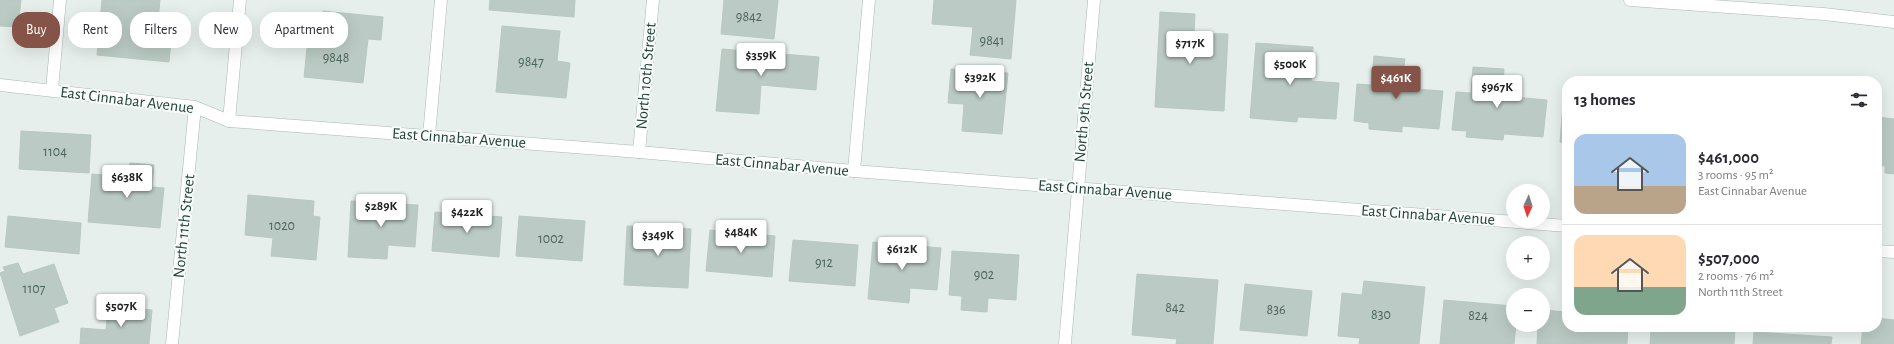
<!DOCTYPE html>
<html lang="en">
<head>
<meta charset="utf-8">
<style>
	body { margin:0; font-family:"Alegreya Sans",sans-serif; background:#f7f7f7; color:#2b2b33; height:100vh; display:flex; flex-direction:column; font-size:15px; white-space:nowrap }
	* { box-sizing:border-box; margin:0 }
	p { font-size:13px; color:#7c7c81 }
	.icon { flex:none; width:22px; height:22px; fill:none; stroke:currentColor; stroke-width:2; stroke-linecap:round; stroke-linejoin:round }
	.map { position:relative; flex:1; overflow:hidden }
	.panel { position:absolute; left:1562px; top:76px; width:320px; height:256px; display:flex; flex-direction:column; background:#fff; border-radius:16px; box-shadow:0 4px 16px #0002 }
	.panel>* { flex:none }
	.guide { position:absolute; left:12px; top:12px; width:380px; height:36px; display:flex; gap:8px }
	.needle { width:26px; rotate:184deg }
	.fabs { position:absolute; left:1506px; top:184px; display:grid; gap:8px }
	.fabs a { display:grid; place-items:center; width:44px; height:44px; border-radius:50%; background:#fff; box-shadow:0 4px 16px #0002; font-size:20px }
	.price { position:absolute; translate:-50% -34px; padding:0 9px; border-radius:4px; background:#fff; color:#222; font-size:13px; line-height:26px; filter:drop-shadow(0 1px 2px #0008) }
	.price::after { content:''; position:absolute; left:50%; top:24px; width:12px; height:9px; margin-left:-6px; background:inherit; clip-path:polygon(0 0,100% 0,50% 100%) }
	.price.selected { background:#855347; color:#fff }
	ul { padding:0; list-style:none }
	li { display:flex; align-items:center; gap:12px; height:100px; padding:0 12px }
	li+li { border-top:1px solid #e1e1e2 }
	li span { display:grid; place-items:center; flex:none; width:112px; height:80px; border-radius:12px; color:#555 }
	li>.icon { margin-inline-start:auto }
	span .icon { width:48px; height:48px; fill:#fffc; stroke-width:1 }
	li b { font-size:17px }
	h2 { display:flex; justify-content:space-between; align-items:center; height:48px; padding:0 12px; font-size:17px }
	.pill { padding:0 14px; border-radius:16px; background:#fff; box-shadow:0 4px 16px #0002; font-size:14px; line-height:36px }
	.pill.selected { background:#855347; color:#fff }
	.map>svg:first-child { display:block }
</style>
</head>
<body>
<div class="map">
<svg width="1894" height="344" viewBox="0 0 1894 344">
	<rect width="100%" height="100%" fill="#e6efeb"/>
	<g fill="#bbcac4" stroke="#b8c9c2">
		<polygon points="0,0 21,0 18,27 0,26"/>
		<polygon points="102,0 160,0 156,40 171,41 169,62 97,55"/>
		<polygon points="490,0 575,0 574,17 489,10"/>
		<polygon points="724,0 778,0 774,39 721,34"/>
		<polygon points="934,0 1016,0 1011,59 970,55 973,27 932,24"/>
		<polygon points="323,11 383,17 381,40 368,39 363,83 304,77 308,39 320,40"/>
		<polygon points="1160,12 1195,14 1194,33 1228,34 1224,111 1155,107"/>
		<polygon points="502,26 560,31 557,61 570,63 566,98 496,92"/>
		<polygon points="1256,43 1313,47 1311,81 1339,83 1336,119 1298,117 1297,122 1250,118"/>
		<polygon points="722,49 819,57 816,90 761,85 759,114 716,111"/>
		<polygon points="1374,56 1405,59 1403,74 1415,76 1414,89 1443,91 1439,129 1402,126 1402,132 1369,129 1369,123 1354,121 1357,84 1371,85"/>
		<polygon points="1473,67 1504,69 1503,82 1515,83 1514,97 1547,100 1543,137 1504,134 1503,140 1466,137 1467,131 1452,130 1456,92 1471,93"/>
		<polygon points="951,69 1008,73 1002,134 962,131 964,104 948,103"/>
		<polygon points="1564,92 1567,93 1567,143 1560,142"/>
		<polygon points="1877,117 1894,119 1894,174 1885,173 1885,166 1877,165"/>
		<polygon points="21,131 91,135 89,173 19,169"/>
		<polygon points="130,163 154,165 152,187 164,188 160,228 88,222 92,174 129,177"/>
		<polygon points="248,195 314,201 313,216 320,217 316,260 271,256 273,238 245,235"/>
		<polygon points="351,201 418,205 415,247 388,245 387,259 348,257"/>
		<polygon points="435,212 502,217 499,257 432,251"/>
		<polygon points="8,216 81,223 79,254 5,247"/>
		<polygon points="519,216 585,221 582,261 516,256"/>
		<polygon points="627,226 691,229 688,288 624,285"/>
		<polygon points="710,230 775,236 772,277 706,271"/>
		<polygon points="793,240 858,245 855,286 789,281"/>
		<polygon points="873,242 941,248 937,290 910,288 909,303 868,299"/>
		<polygon points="952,251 1019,255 1016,300 988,298 987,312 961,310 962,296 949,295"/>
		<polygon points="18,263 23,274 54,264 68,303 54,308 59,322 20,336 0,273 5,271 3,267"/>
		<polygon points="1137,274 1218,280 1213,344 1176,344 1177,339 1132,335"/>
		<polygon points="1364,281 1425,287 1419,344 1359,344 1360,338 1338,336 1342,293 1362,295"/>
		<polygon points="1245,284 1312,291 1307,336 1240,330"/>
		<polygon points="1444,300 1513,306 1513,325 1516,325 1514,344 1440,344"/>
		<polygon points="108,306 152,310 149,344 80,344 81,328 106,330"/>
		<polygon points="1543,310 1567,312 1567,327 1628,327 1627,344 1537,344 1538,325 1543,325"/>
		<polygon points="1877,318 1894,320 1894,344 1861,344 1863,327 1877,327"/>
		<polygon points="1651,327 1735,328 1734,344 1650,344"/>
		<polygon points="1754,332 1832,337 1831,344 1753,344"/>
	</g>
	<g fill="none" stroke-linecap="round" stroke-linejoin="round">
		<defs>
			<g id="minor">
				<polyline points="1630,0 1824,14 1894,22"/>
				<polyline points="0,85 195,107 229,121 639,152 854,171 1567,226"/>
				<polyline points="52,90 60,0"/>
				<polyline points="229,121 240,0"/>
				<polyline points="429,136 441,0"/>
				<polyline points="639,152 653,0"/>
				<polyline points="854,171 869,0"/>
				<polyline points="1877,251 1894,252"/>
				<polyline points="172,344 195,107"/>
				<polyline points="1065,344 1094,0"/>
			</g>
		</defs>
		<use href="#minor" stroke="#a8b8b2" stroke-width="13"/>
		<use href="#minor" stroke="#fff" stroke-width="12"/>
	</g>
	<g text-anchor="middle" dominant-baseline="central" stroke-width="4" stroke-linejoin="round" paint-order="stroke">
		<g font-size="14" fill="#4a645c">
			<text x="749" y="17">9842</text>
			<text x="992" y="41">9841</text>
			<text x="336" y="58">9848</text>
			<text x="531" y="62">9847</text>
			<text x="55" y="152">1104</text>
			<text x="282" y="226">1020</text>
			<text x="551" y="239">1002</text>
			<text x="824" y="263">912</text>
			<text x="984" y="275">902</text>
			<text x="34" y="289">1107</text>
			<text x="1175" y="308">842</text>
			<text x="1276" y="310">836</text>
			<text x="1381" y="315">830</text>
			<text x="1478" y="316">824</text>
		</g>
		<g font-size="16" fill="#24423a" stroke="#f7fbf9">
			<text transform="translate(646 76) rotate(-85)">North 10th Street</text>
			<text transform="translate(127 100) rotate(7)">East Cinnabar Avenue</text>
			<text transform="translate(1084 112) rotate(-85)">North 9th Street</text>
			<text transform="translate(459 138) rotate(4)">East Cinnabar Avenue</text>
			<text transform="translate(782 165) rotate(5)">East Cinnabar Avenue</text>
			<text transform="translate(1105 190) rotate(4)">East Cinnabar Avenue</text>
			<text transform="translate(1428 215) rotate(4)">East Cinnabar Avenue</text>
			<text transform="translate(184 226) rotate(-84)">North 11th Street</text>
		</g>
	</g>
</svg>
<div class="fabs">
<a><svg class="needle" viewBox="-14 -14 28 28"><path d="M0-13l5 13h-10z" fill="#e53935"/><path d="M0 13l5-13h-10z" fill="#7c7c81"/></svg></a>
<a>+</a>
<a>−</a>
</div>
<b class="price" style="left:1190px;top:65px">$717K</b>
<b class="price" style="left:761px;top:77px">$359K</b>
<b class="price" style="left:1290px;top:86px">$500K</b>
<b class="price" style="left:980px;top:99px">$392K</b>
<b class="price selected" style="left:1396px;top:100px">$461K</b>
<b class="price" style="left:1497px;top:109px">$967K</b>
<b class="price" style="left:127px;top:199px">$638K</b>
<b class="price" style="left:381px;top:228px">$289K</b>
<b class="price" style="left:467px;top:234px">$422K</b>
<b class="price" style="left:741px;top:254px">$484K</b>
<b class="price" style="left:658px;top:257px">$349K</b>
<b class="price" style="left:902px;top:271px">$612K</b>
<b class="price" style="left:121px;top:328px">$507K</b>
<div class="guide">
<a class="pill selected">Buy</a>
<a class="pill">Rent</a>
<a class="pill">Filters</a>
<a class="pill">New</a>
<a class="pill">Apartment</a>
</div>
<section class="panel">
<h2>13 homes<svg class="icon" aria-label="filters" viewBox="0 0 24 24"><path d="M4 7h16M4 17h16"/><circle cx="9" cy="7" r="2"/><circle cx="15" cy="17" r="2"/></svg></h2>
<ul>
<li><span style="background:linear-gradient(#a9c7e8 65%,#b9a48a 0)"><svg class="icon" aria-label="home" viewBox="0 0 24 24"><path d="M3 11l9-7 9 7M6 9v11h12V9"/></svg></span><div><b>$461,000</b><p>3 rooms · 95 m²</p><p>East Cinnabar Avenue</p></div></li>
<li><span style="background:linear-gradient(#ffd9b3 65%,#7fa58c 0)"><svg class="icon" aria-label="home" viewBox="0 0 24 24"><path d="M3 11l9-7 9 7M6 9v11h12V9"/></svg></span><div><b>$507,000</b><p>2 rooms · 76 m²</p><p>North 11th Street</p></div></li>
</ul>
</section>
</div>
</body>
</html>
